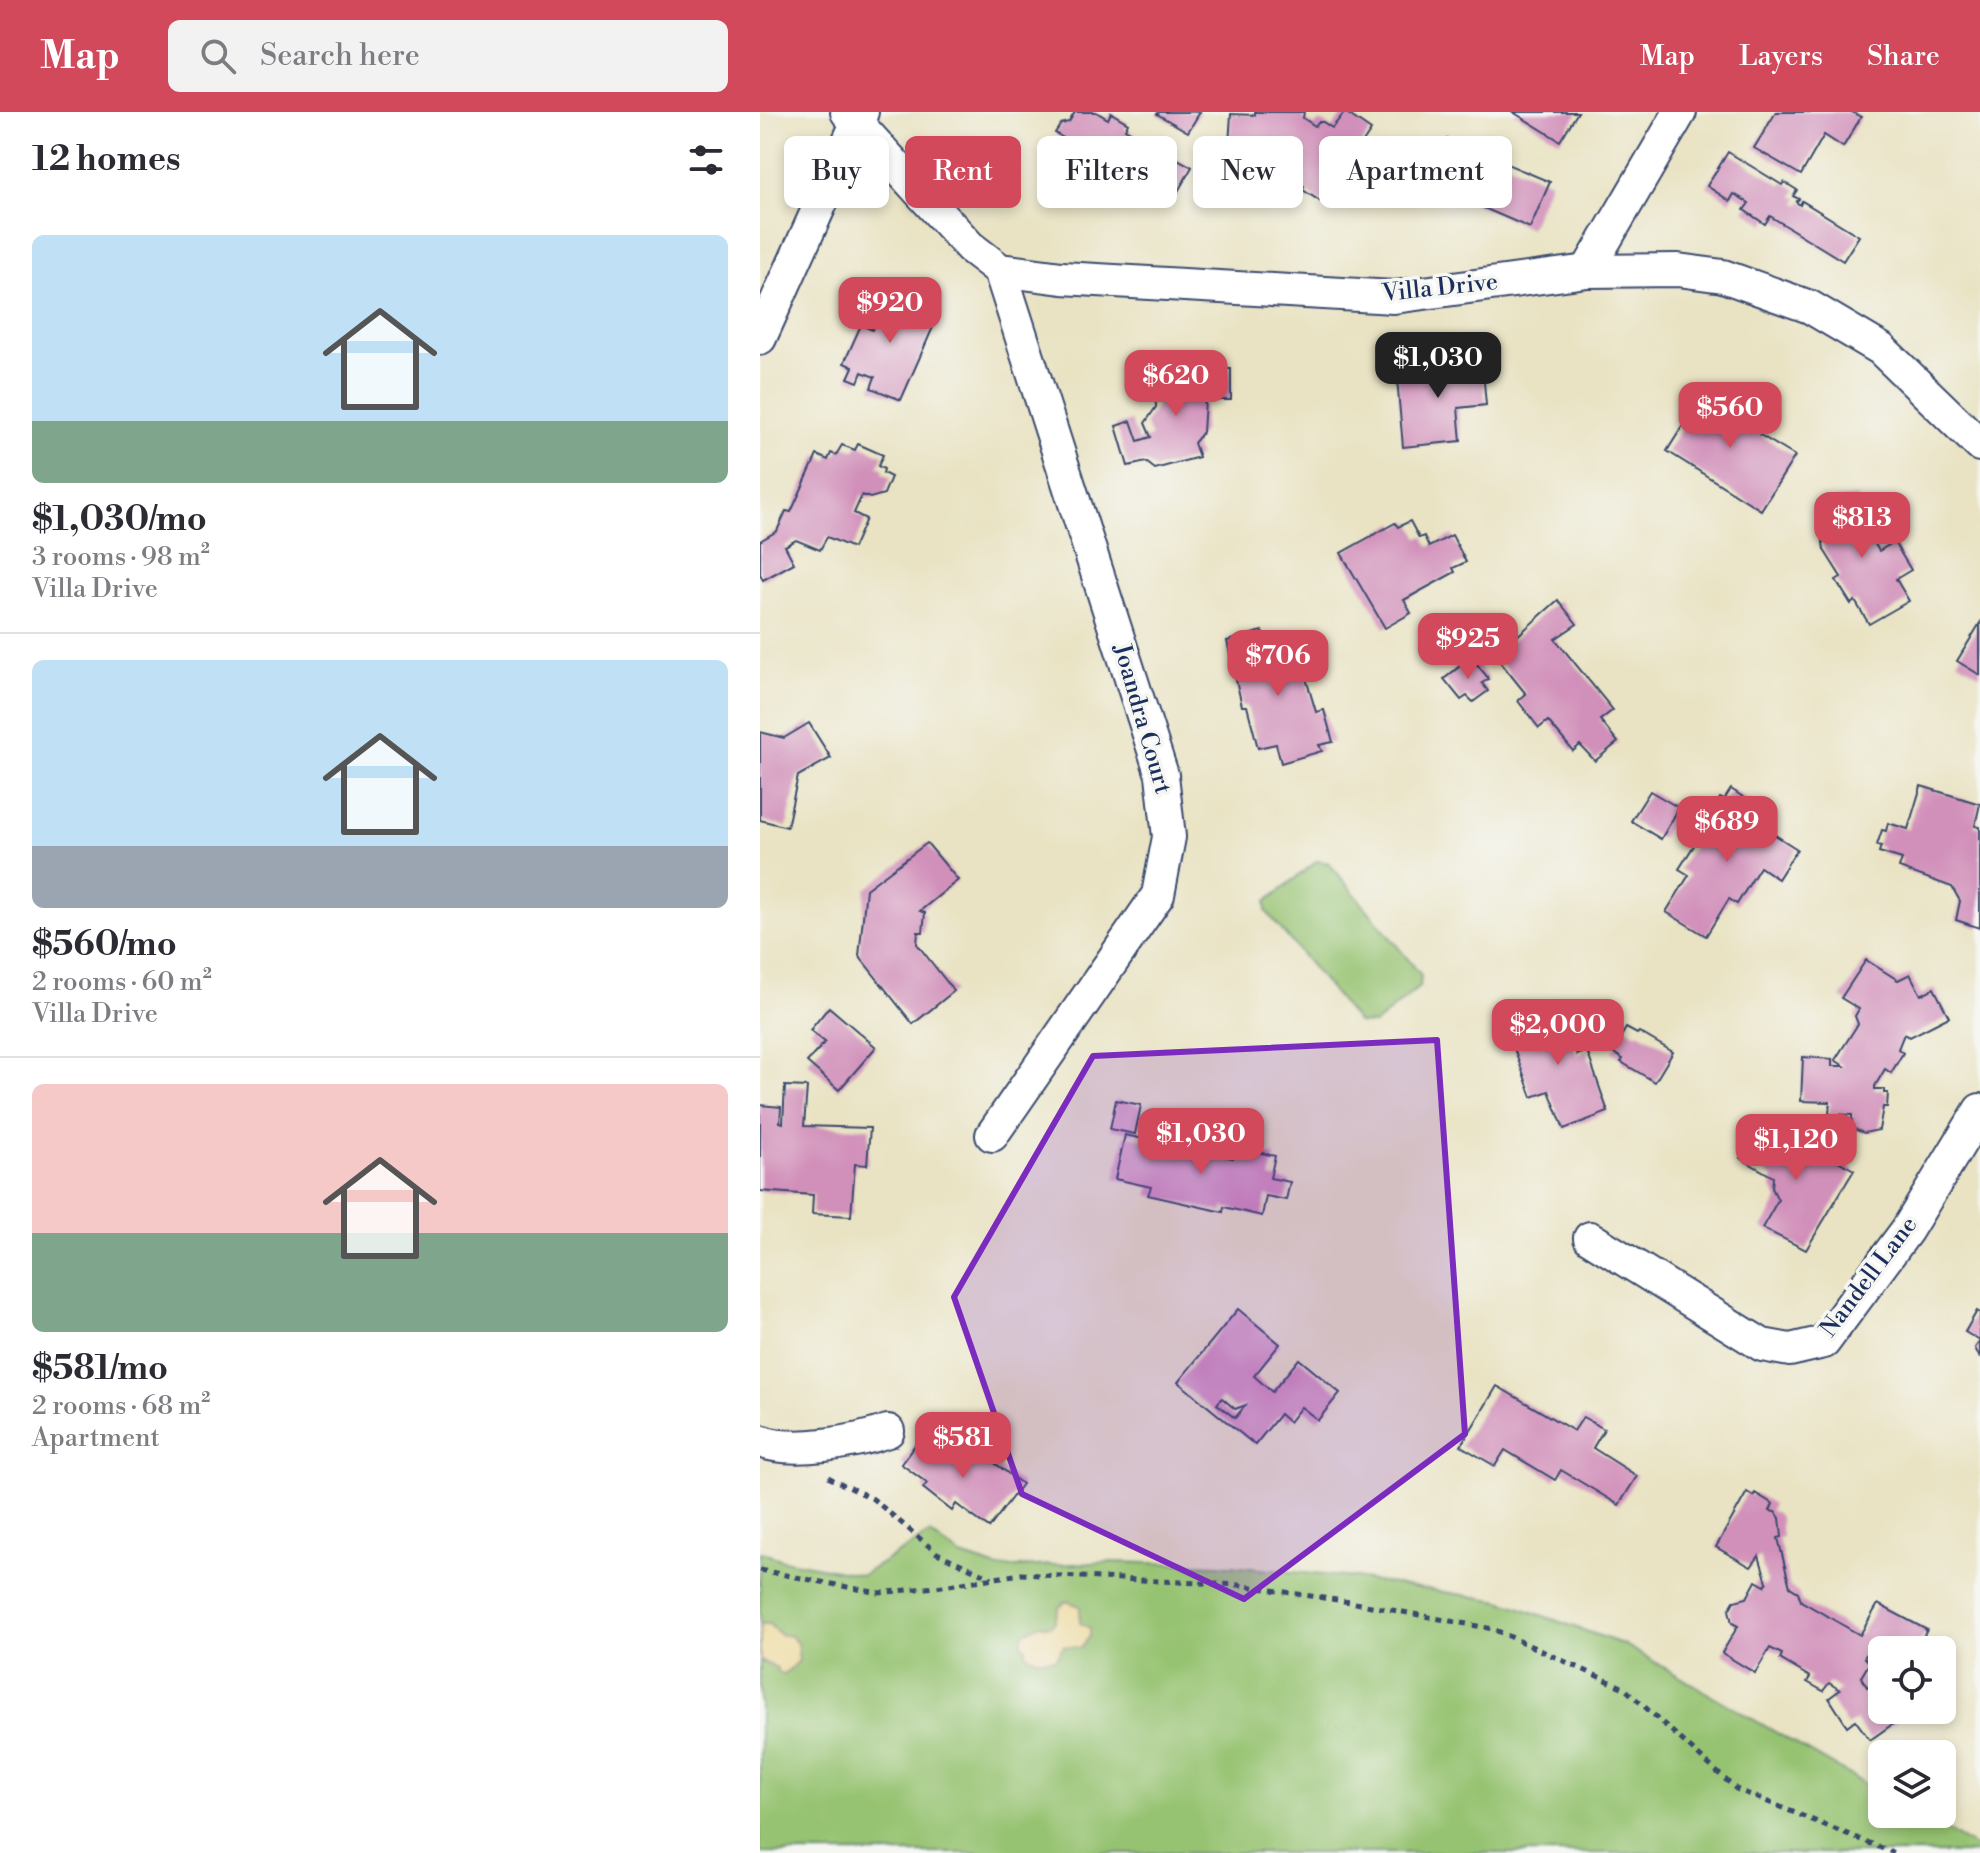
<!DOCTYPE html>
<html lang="en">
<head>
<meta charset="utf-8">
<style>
	body { margin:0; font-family:"Libre Bodoni",serif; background:#f2f2f3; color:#2b2b33; height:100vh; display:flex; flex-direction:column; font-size:30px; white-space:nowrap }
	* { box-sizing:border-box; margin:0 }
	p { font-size:26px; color:#7c7c81 }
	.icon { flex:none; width:44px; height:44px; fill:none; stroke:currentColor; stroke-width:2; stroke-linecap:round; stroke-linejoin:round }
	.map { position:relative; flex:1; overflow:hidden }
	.side { display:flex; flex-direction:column; background:#fff; width:760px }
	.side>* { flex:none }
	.top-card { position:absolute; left:24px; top:24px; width:760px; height:72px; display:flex; gap:16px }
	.buttons { position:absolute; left:1108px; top:1524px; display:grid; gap:16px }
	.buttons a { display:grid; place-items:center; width:88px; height:88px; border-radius:12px; background:#fff; box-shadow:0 4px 12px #0003; font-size:40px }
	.price { position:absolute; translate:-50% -68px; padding:0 18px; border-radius:16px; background:#d1495b; color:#fff; font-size:26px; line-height:52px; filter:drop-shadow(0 2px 4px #0008) }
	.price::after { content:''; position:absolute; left:50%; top:48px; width:24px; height:18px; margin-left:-12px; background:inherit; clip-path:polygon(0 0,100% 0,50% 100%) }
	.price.current { background:#222; color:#fff }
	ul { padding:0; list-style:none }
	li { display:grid; align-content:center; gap:16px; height:424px; padding:0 32px }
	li+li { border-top:2px solid #e1e1e2 }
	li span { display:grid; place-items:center; height:248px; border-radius:12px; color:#555 }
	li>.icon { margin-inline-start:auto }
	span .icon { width:144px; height:144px; fill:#fffc; stroke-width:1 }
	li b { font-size:34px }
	h2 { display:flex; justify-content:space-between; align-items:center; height:96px; padding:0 32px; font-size:34px }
	.chip { padding:0 28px; border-radius:12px; background:#fff; box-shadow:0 4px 12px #0003; font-size:28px; line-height:72px }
	.chip.current { background:#d1495b; color:#fff }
	header { display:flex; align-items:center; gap:48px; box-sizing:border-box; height:112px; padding:0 40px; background:#d1495b; color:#fff }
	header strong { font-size:38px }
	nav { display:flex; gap:44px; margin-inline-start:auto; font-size:28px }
	.search { width:560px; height:72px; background:#f2f2f3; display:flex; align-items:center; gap:20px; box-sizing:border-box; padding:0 28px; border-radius:12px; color:#7c7c81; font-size:30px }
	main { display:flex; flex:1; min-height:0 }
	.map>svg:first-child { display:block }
</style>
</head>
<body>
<header>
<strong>Map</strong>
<div class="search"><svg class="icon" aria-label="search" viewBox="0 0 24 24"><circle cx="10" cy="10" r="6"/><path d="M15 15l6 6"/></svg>Search here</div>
<nav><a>Map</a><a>Layers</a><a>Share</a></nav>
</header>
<main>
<section class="side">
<h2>12 homes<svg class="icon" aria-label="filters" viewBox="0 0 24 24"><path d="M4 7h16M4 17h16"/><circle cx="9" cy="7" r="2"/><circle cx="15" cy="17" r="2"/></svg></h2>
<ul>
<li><span style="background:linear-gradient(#bfe0f5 75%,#7fa58c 0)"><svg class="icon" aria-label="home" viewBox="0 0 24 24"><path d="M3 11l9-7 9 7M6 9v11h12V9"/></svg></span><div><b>$1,030/mo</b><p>3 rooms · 98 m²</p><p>Villa Drive</p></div></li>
<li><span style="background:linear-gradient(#bfe0f5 75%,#9aa5b1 0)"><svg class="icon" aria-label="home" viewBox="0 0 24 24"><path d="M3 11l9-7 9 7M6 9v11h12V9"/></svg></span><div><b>$560/mo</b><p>2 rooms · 60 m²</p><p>Villa Drive</p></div></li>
<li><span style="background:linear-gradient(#f6c9c9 60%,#7fa58c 0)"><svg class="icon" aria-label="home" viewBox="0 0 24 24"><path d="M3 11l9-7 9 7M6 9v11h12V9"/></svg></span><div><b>$581/mo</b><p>2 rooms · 68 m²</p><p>Apartment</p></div></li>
</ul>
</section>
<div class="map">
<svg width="1220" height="1741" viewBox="0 0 1220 1741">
	<rect width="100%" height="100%" fill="#f6f6f2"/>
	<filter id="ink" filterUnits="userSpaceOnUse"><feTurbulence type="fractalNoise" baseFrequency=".0125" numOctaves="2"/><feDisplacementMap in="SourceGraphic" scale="16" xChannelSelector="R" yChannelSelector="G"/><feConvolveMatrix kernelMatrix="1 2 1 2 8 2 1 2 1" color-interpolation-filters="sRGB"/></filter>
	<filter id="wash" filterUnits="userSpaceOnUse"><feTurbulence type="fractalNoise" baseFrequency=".006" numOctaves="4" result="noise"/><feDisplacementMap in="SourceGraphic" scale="32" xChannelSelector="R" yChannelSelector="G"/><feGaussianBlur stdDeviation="1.8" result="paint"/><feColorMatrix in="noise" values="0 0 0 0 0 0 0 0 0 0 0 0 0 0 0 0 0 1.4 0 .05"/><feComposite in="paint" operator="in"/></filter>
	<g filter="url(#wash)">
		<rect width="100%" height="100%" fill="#e9e3c3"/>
		<g fill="#96c371" stroke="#587968" stroke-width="2">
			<polygon points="557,749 569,751 661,863 660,874 615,912 598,911 506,799 506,790"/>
			<polygon points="170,1422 201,1444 238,1456 351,1450 458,1453 595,1466 741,1489 865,1533 1122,1682 1122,1702 1157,1702 1220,1738 1220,1741 0,1741 0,1440 23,1448 102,1463"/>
		</g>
		<g fill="#eeda9e" stroke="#84847e" stroke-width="2">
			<polygon points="306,1489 320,1494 320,1511 330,1516 330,1524 321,1536 303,1534 295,1547 277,1547 266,1542 266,1536 261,1531 264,1521 280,1512 289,1514 294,1511 299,1496"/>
			<polygon points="0,1512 9,1512 19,1522 31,1524 37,1531 39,1549 23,1563 17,1560 17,1556 0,1549"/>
		</g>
		<g id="blocks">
			<g fill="#d190ba" fill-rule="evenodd">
				<polygon points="315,0 336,0 348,7 351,1 368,11 365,17 383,27 386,23 416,40 414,45 432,55 413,88 392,76 385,89 368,80 376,67 295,21 301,12 309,10"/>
				<polygon points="399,0 440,0 428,20 397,2"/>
				<polygon points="495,0 544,0 543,6 555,14 558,10 563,10 572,16 585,0 611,18 563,91 543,78 544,74 528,63 531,58 516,49 500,49 487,54 476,53 468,48 471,2 495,3"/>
				<polygon points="753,0 818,0 800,29"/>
				<polygon points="1016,0 1092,0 1101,5 1083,35 1064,23 1041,63 994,36"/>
				<polygon points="687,27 790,70 770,116 668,72"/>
				<polygon points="968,40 1022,73 1024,70 1037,78 1033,84 1039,87 1036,90 1040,93 1042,89 1099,124 1083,149 1010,104 1005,112 984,98 989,91 974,82 970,89 947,74"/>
				<polygon points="115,181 177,206 141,288 111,276 115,265 102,260 98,270 88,266 93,255 84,251 101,213 112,218 115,210 104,205"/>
				<polygon points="722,247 726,293 698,296 701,329 643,335 636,255"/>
				<polygon points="424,255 471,257 471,288 445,288 443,320 434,331 439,345 395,357 386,350 368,354 356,314 371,309 378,329 391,325 385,311 396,295 395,274 411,274 412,263 424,263"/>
				<polygon points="947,275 977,294 970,304 987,315 990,310 1003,318 1000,323 1035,344 1001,398 907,339"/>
				<polygon points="98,332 123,343 118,354 124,357 123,361 131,365 124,382 110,386 102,383 94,401 106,407 93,436 67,425 60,438 36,428 25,434 34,451 3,468 0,462 0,429 17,419 26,399 31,400 57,343 68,348 71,341 76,343 82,333 95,338"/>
				<polygon points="1097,385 1101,416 1104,414 1119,439 1134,430 1151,458 1136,467 1149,489 1109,512 1095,489 1091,492 1076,468 1081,465 1064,438 1058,389"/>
				<polygon points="650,409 659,426 664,424 669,435 692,423 706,450 693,456 695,460 644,488 651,501 625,516 581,441 635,411 638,415"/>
				<polygon points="798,488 817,512 795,527 853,598 840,608 858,630 835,649 820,633 813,639 788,609 779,616 758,589 766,582 733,541 744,531 746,534"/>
				<polygon points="1220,511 1220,563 1197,549"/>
				<polygon points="502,519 505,529 515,527 519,541 533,537 537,550 542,553 556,600 564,598 573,630 559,633 562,639 521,651 516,632 498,636 487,594 482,594 467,529"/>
				<polygon points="711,545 729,567 722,571 728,579 713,590 707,584 701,588 684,567"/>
				<polygon points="49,611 71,646 38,664 27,715 0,708 0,620 24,626"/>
				<polygon points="1161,674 1220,692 1215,714 1220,715 1220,816 1196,808 1200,789 1192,775 1139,756 1142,747 1119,740 1121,734 1117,733 1122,718 1126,719 1128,711 1148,717"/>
				<polygon points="971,677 992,691 977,714 988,721 998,705 1015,716 1012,721 1037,737 1018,767 1000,755 977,792 969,787 946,824 906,800 929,763 919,757 947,713 957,719 961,712 952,707 960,695 956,693 960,686 964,688"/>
				<polygon points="890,679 919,696 901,727 871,709"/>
				<polygon points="167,731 198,768 160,799 165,801 163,820 158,820 157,832 194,879 153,912 99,844 106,777"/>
				<polygon points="1106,848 1138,868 1150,862 1161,883 1174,876 1189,905 1150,925 1144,922 1138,937 1143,941 1131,961 1125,957 1115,974 1115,977 1124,977 1124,981 1128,981 1127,995 1123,995 1119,1018 1104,1021 1092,1016 1092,1003 1069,1002 1070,990 1041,989 1043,945 1072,947 1072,954 1084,954 1075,948 1098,912 1095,904 1099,897 1081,886"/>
				<polygon points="69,895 116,935 79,978 47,950 65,930 50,918"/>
				<polygon points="783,896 813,909 817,920 812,929 817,943 827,939 848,1000 804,1017 789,979 772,985 751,928 762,924 755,906"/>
				<polygon points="866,916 877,922 879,920 913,940 895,970 861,950 863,947 852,940"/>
				<polygon points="25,974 47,975 44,1014 110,1016 107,1053 95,1052 91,1104 52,1102 53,1083 0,1079 0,993 21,995 20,1010 23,1011"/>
				<polygon points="356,988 381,993 375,1022 350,1017"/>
				<polygon points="1003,1007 1094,1058 1046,1138 1002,1116 1018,1088 1012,1076 1013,1065 980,1046"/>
				<polygon points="365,1023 473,1046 475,1035 515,1044 510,1066 530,1070 526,1088 506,1084 502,1104 464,1095 463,1100 388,1083 391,1075 355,1067"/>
				<path d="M478,1197L520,1232L494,1264L512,1280L539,1247L580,1281L558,1308L541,1295L529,1310L520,1302L495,1333L418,1270ZM462,1286L475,1297L486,1293L475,1306L457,1292Z"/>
				<polygon points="1217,1199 1220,1201 1220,1246 1215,1236 1220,1229 1205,1220"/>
				<polygon points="737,1274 814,1319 823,1305 844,1317 833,1336 877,1364 859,1393 801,1358 795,1368 745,1338 735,1354 701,1334"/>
				<polygon points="164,1321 204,1351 215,1336 262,1372 229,1416 196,1392 192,1399 163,1376 167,1371 141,1352"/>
				<polygon points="987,1380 993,1384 995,1381 1013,1392 1010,1399 1015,1400 1020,1406 1022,1425 1018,1426 1030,1475 1038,1480 1041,1489 1100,1523 1118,1492 1167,1518 1156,1538 1126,1538 1114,1530 1104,1546 1110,1550 1101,1565 1107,1575 1112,1571 1122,1586 1122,1598 1130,1598 1137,1609 1110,1628 1095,1608 1087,1614 1069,1586 1080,1578 1069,1571 1063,1579 1047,1570 1050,1565 1020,1547 1022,1542 1010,1536 995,1561 962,1541 978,1514 972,1511 969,1498 974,1489 987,1486 996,1469 1005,1474 1007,1470 999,1444 991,1455 956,1435"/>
			</g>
		</g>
	</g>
	<g filter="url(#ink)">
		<use href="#blocks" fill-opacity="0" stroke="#3a4a6d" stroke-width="2"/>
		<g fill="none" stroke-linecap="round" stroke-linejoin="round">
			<defs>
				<g id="minor">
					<polyline points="87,0 210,135 240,158 302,166 634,185 827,159 918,158 963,164 1050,195 1121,237 1220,333"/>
					<polyline points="827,159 920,0"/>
					<polyline points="0,226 102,0"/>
					<polyline points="232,1023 398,783 409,725 402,663 240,158"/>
					<polyline points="830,1126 1002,1233 1030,1238 1064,1230 1147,1118 1220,998"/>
					<path d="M0,1329C32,1342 96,1330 128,1319"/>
				</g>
			</defs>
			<use href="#minor" stroke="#3a4a6d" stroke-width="36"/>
			<g stroke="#3a4a6d" stroke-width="5" stroke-dasharray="6 6" stroke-linecap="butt">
				<polyline points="68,1365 113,1387 177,1441 232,1466"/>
				<polyline points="0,1458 118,1481 176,1475 261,1462 479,1473 590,1490 733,1517 864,1576 976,1677 1134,1741"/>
			</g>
			<use href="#minor" stroke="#fff" stroke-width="32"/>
		</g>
	</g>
	<path fill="#7b2cbf" fill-opacity="0.2" stroke="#7b2cbf" stroke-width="6" stroke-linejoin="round" d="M677,928L705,1322L484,1487L262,1382L194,1185L333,944Z"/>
	<g text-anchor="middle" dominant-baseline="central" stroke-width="7" stroke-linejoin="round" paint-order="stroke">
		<g font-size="24" fill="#1b2f5e" stroke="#f6f6f2">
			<text transform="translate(680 176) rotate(-6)">Villa Drive</text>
			<text transform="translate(382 607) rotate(74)">Joandra Court</text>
			<text transform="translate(1109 1165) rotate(-53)">Nandell Lane</text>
		</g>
	</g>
</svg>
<div class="buttons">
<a><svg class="icon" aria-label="locate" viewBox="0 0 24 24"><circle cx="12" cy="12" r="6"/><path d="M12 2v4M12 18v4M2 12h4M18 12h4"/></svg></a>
<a><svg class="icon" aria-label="layers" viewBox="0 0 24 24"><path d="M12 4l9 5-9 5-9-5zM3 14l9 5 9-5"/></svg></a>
</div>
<b class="price" style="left:130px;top:233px">$920</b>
<b class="price current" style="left:678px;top:288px">$1,030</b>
<b class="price" style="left:416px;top:306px">$620</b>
<b class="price" style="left:970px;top:338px">$560</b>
<b class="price" style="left:1102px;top:448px">$813</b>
<b class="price" style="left:708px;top:569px">$925</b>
<b class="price" style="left:518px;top:586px">$706</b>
<b class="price" style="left:967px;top:752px">$689</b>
<b class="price" style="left:798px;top:955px">$2,000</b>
<b class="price" style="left:441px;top:1064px">$1,030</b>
<b class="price" style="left:1036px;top:1070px">$1,120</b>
<b class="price" style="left:203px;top:1368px">$581</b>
<div class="top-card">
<a class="chip">Buy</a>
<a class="chip current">Rent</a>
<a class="chip">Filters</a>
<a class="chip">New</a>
<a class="chip">Apartment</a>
</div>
</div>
</main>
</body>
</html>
